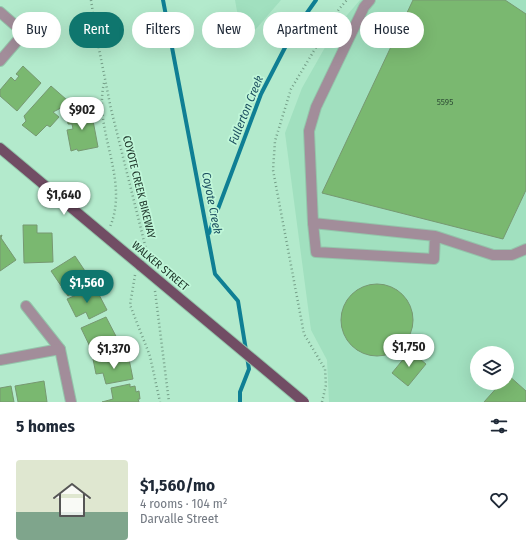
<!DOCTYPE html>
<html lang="en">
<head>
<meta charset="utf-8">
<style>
	body { margin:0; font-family:"Fira Sans Condensed",sans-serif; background:#f6f6f7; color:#1f2937; height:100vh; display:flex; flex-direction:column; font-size:15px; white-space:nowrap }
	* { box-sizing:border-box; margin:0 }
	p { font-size:13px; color:#747a83 }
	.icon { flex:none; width:22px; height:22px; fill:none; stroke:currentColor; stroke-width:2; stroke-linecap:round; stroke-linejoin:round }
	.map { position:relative; height:402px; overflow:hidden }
	.drawer { display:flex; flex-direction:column; background:#fff; flex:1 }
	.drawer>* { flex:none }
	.banner { position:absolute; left:12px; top:12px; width:502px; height:36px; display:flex; gap:8px }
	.buttons { position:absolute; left:470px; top:346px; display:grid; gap:8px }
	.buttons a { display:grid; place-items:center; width:44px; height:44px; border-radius:50%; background:#fff; box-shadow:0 4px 16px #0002; font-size:20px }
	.price { position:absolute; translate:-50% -34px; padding:0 9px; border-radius:14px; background:#fff; color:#222; font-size:13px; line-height:26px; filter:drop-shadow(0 1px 2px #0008) }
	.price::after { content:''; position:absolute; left:50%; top:24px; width:12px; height:9px; margin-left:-6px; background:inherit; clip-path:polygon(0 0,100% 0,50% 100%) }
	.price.active { background:#0f766e; color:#fff }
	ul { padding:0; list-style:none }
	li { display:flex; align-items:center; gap:12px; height:100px; padding:0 16px }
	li+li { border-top:1px solid #e0e1e3 }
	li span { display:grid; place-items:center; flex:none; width:112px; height:80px; border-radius:4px; color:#555 }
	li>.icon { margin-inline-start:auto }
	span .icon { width:48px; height:48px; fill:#fffc; stroke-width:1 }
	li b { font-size:17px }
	h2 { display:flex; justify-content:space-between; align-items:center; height:48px; padding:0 16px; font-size:17px }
	.pill { padding:0 14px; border-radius:18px; background:#fff; box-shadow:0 4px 16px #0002; font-size:14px; line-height:36px }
	.pill.active { background:#0f766e; color:#fff }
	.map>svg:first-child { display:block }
</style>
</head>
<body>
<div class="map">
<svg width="526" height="402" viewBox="0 0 526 402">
	<rect width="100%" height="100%" fill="#b3eacc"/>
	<g fill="#a1e0bf" fill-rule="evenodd">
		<polygon points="235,0 281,0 243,44"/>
		<path d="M360,0H526V402H329L327,360L311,330L285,133L302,88L336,28ZM477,353H507V383H477Z"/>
	</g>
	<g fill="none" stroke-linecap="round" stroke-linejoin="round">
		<g stroke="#0f7f94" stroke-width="4">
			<polyline points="163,0 215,274 238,301 249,369 240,392 240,402"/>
			<polyline points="209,233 261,94 292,34 316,0"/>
		</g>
	</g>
	<g fill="#7ab870" stroke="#769871">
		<polygon points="413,0 505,0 526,14 526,190 503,239 322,193"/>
		<polygon points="23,66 41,83 17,111 0,96 0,90 11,77 15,81 19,76 16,74"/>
		<polygon points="51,86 67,100 59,109 53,112 59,117 50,127 47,125 36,136 22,125 26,121 24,116"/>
		<polygon points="91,110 98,147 78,151 77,149 71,151 67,130 73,129 72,124 68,124 67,115"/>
		<polygon points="23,225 37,225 37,233 52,233 53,262 24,263"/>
		<polygon points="2,235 1,238 16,260 0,271 0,236"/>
		<polygon points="75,256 91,280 68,296 51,271"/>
		<circle cx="377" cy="320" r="36"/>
		<polygon points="95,287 107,310 89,319 86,312 76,317 67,299"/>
		<polygon points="106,317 119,342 94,355 81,328"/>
		<polygon points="410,351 426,364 408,386 392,373"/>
		<polygon points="98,358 107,358 107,362 129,359 133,379 106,384 103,373 96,374 93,359"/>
		<polygon points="508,375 526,391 526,402 484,402 501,383 507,383"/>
		<polygon points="44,381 47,402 18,402 15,386"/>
		<polygon points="130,384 130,387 135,386 136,392 139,391 140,399 138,399 139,402 102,402 113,399 111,388"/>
		<polygon points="11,386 14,402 0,402 0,388"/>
	</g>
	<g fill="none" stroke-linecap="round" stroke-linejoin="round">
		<defs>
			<g id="minor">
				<polyline points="0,12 24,33 47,40"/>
				<polyline points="0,61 24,33"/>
				<polyline points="313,223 309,131 316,107 364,7 370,0"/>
				<polyline points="435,236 434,259 316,252 313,223 435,236 493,255 512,255 526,249"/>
				<polyline points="26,306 60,349 71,402"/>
				<polyline points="0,360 60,349"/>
			</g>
			<polyline id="major" points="0,148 141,266"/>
		</defs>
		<use href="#minor" stroke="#94c5ab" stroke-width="12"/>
		<use href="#major" stroke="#94c5ab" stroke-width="12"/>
		<g stroke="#759f88" stroke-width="2.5" stroke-dasharray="1 3" stroke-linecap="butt">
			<polyline points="91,0 97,39 111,109 148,257"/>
			<path d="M104,83C93,131 130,179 110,227"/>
			<polyline points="135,275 130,305 150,356 160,402"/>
			<polyline points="155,291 169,402"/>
			<polyline points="322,402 326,385 325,369 304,334 273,170 275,141 291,89 339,9 347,0"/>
		</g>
		<use href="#minor" stroke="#a28d9a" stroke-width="10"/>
		<use href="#major" stroke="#714d64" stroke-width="10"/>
		<defs>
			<polyline id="major-bridge" points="141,266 304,402"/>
		</defs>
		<use href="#major-bridge" stroke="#94c5ab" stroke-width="12" stroke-linecap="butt"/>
		<use href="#major-bridge" stroke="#714d64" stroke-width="10"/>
	</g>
	<g text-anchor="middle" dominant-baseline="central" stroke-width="3.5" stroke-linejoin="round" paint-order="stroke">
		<g font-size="9" fill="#325238">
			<text x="445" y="102">5595</text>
		</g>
		<g font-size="11" fill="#1a3025" stroke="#c0f7d9">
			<text transform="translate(139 187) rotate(76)">COYOTE CREEK BIKEWAY</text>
			<text transform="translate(160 266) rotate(40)">WALKER STREET</text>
		</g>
		<g font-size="12" font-style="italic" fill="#1e5161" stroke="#c0f7d9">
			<text transform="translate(246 110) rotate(-68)">Fullerton Creek</text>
			<text transform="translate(212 203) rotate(79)">Coyote Creek</text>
		</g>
	</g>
</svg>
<div class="buttons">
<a><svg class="icon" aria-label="layers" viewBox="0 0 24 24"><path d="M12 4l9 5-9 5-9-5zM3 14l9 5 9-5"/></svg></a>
</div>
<b class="price" style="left:82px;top:131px">$902</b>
<b class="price" style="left:64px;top:216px">$1,640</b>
<b class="price active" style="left:87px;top:304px">$1,560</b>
<b class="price" style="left:409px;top:368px">$1,750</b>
<b class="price" style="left:114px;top:370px">$1,370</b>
<div class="banner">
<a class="pill">Buy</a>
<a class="pill active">Rent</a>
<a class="pill">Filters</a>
<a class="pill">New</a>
<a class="pill">Apartment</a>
<a class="pill">House</a>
</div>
</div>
<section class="drawer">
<h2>5 homes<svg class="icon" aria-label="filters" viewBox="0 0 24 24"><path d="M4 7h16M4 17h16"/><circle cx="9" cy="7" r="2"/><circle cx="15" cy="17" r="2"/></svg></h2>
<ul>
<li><span style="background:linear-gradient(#dfe7d0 65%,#7fa58c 0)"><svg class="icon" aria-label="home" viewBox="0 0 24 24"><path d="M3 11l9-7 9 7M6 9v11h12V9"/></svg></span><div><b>$1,560/mo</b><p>4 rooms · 104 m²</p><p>Darvalle Street</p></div><svg class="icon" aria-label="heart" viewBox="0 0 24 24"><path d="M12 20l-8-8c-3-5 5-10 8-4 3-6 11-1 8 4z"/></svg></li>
</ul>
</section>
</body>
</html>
